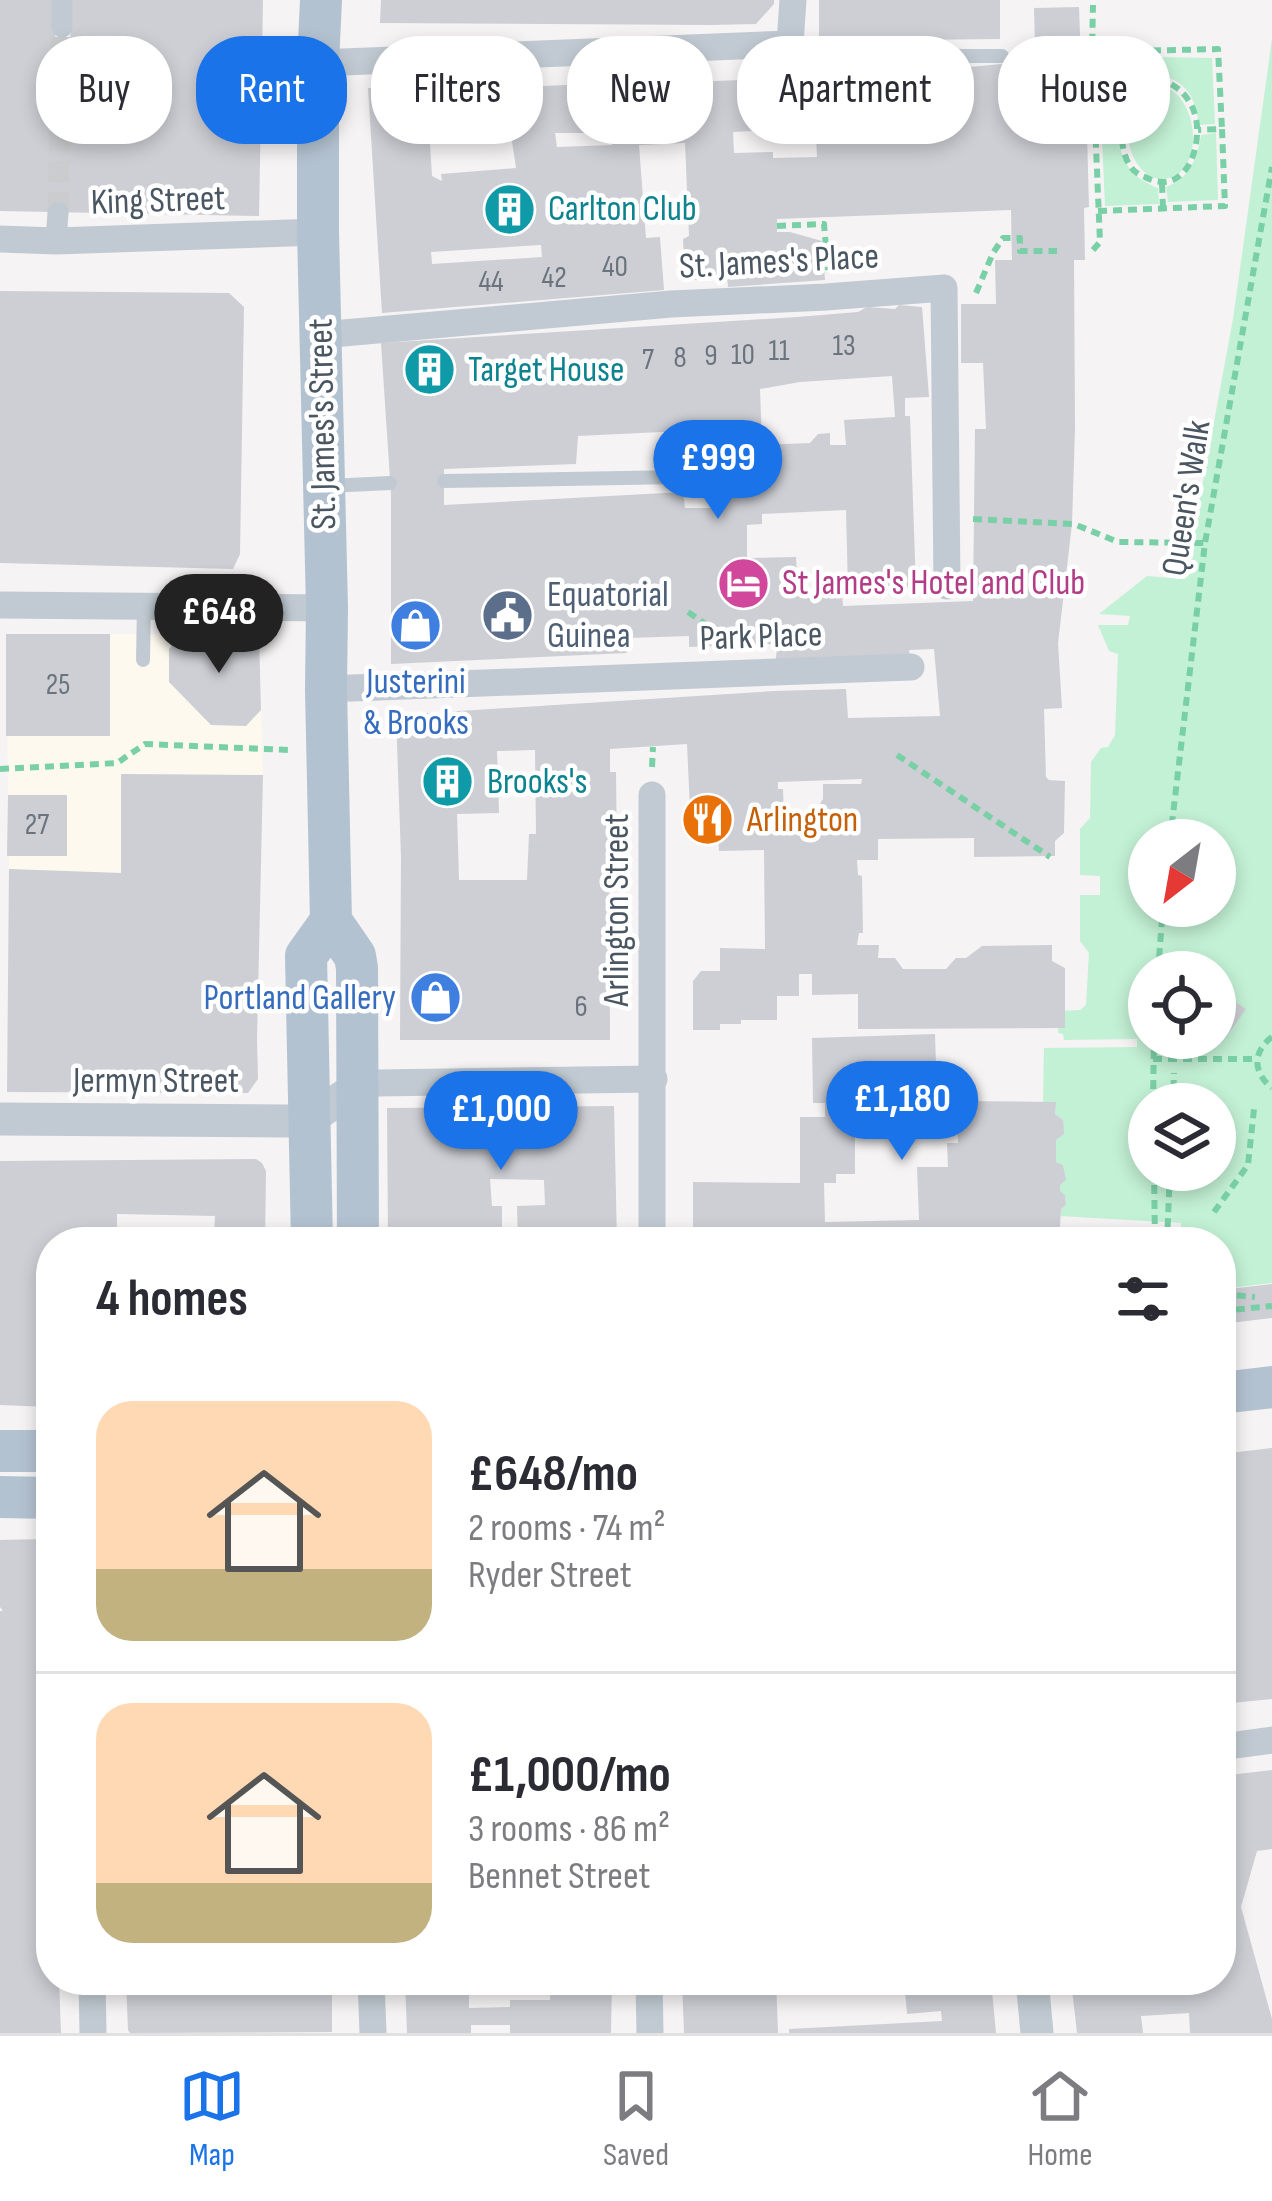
<!DOCTYPE html>
<html lang="en">
<head>
<meta charset="utf-8">
<style>
	body { margin:0; font-family:"Sofia Sans Condensed",sans-serif; background:#f2f2f3; color:#2b2b33; height:100vh; display:flex; flex-direction:column; font-size:45px; white-space:nowrap }
	* { box-sizing:border-box; margin:0 }
	p { font-size:39px; color:#7c7c81 }
	.icon { flex:none; width:66px; height:66px; fill:none; stroke:currentColor; stroke-width:2; stroke-linecap:round; stroke-linejoin:round }
	.map { position:relative; flex:1; overflow:hidden }
	.sheet { position:absolute; left:36px; top:1227px; width:1200px; height:768px; display:flex; flex-direction:column; background:#fff; border-radius:48px; box-shadow:0 6px 18px #0003 }
	.sheet>* { flex:none }
	.banner { position:absolute; left:36px; top:36px; width:1200px; height:108px; display:flex; gap:24px }
	.needle { width:78px; rotate:211deg }
	.controls { position:absolute; left:1128px; top:819px; display:grid; gap:24px }
	.controls a { display:grid; place-items:center; width:108px; height:108px; border-radius:50%; background:#fff; box-shadow:0 6px 18px #0003; font-size:60px }
	.price { position:absolute; translate:-50% -102px; padding:0 27px; border-radius:42px; background:#1a73e8; color:#fff; font-size:39px; line-height:78px; filter:drop-shadow(0 3px 6px #0008) }
	.price::after { content:''; position:absolute; left:50%; top:72px; width:36px; height:27px; margin-left:-18px; background:inherit; clip-path:polygon(0 0,100% 0,50% 100%) }
	.price.current { background:#222; color:#fff }
	ul { padding:0; list-style:none }
	li { display:flex; align-items:center; gap:36px; height:300px; padding:0 60px }
	li+li { border-top:3px solid #e1e1e2 }
	li span { display:grid; place-items:center; flex:none; width:336px; height:240px; border-radius:36px; color:#555 }
	li>.icon { margin-inline-start:auto }
	span .icon { width:144px; height:144px; fill:#fffc; stroke-width:1 }
	li b { font-size:51px }
	h2 { display:flex; justify-content:space-between; align-items:center; height:144px; padding:0 60px; font-size:51px }
	.pill { padding:0 42px; border-radius:48px; background:#fff; box-shadow:0 6px 18px #0003; font-size:42px; line-height:108px }
	.pill.current { background:#1a73e8; color:#fff }
	.tab-bar { display:flex; justify-content:space-around; align-items:center; height:168px; border-top:3px solid #e1e1e2; background:#fff; font-size:33px; color:#7c7c81 }
	.tab-bar a { display:grid; justify-items:center; gap:6px }
	.tab-bar .current { color:#1a73e8 }
	.map>svg:first-child { display:block }
</style>
</head>
<body>
<div class="map">
<svg width="1272" height="2033" viewBox="0 0 1272 2033">
	<rect width="100%" height="100%" fill="#f5f3f3"/>
	<polygon fill="#fdf9ef" points="6,634 259,634 263,775 122,774 121,873 9,869"/>
	<g fill="#c3f1d5" fill-rule="evenodd">
		<path d="M1272,39V1283L1221,1289V1242H1180L1181,1223L1060,1216L1061,1209L1066,1205L1065,1196L1060,1191V1185L1065,1179L1063,1165L1056,1162V1140L1063,1134V1120L1055,1114V1102H1043L1044,1048L1137,1047V1039L1064,1040L1063,1034L1058,1033L1059,1011L1080,1010L1086,1005L1089,953L1080,941V895H1100V876L1080,875V829L1090,818L1091,762L1101,748L1108,747L1115,735L1118,654L1109,651L1098,625H1128L1130,616L1099,614L1147,576L1185,579L1233,319ZM1149,840H1215V906H1149ZM1149,972H1215V1038H1149ZM1149,1104H1215V1170H1149Z"/>
		<path d="M1162,57L1212,58L1215,124L1199,125C1195,98 1189,84 1162,75Z"/>
		<path d="M1153,59L1155,76C1127,85 1124,101 1121,128L1104,129L1101,60Z"/>
		<path d="M1164,86C1202,101 1204,177 1163,179C1127,181 1106,97 1164,86Z"/>
		<path d="M1216,133L1218,200L1168,202L1166,187C1190,178 1197,159 1201,135Z"/>
		<path d="M1102,138H1119C1121,164 1134,179 1158,188L1159,204L1105,206Z"/>
	</g>
	<g fill="#cdcfd5" fill-rule="evenodd">
		<polygon points="0,0 56,0 54,102 49,142 59,131 69,143 71,0 263,0 259,216 0,211"/>
		<polygon points="381,0 774,0 774,4 756,24 710,25 380,23"/>
		<polygon points="819,0 1000,0 1000,39 819,41"/>
		<path d="M1079,7L1081,62L1085,61L1089,207L1084,208L1085,260H1074L1075,428L1072,524L1058,643L1062,708L1044,709L1046,777L1049,780L1065,781L1064,833L1055,841V856L974,857V838L878,839V860H857L858,875L862,876L863,933H859L857,945H879L878,958H895L903,969H946L956,958H966L982,946L1052,945V961L1065,968V1028L858,1029V994L812,995V974H799V996H777V1020H741V1024H720V1030H693V981L701,971H720V948L765,949L764,850L719,851L718,830L691,831L687,744L610,749V772H616L617,859H609L610,1040H400L401,857L396,715L774,691L846,689L848,718L940,716L934,649L909,650L910,658L776,659L777,644L689,647V636L628,638L627,653L391,664V494L381,343L797,317L858,312L867,307L895,309L899,305L922,307L929,397L905,398V416H910L916,588L848,590L846,510L762,514V524L747,525V558L796,557L798,596L842,595L843,606L973,601L975,429H986L983,363H961V304H996L995,260H1012L1011,210L777,219V232H790L822,241L825,280L728,287L727,277L685,281L683,239L689,236L685,143L639,145L646,238L660,237L664,290L382,313L368,88L443,85L449,90L661,81V76L692,75V82L904,73L1012,63L1013,54L1025,45L1035,44L1034,8ZM900,108L902,144H851L850,128L837,126L822,128L816,137L817,157L773,158V152L734,153L733,132L817,128V111ZM598,113H610L612,145L557,147L555,133H598ZM429,128H510L516,168L441,174L442,181L432,176ZM541,245L542,257L432,264L431,252ZM892,376L895,417L844,420L846,445H830V433L818,434L810,443L762,445L760,389L800,382ZM724,429L725,459L690,460V483L711,482L712,508H685L683,492L444,505V469L576,464L578,436ZM535,750L536,834H529L527,880H459L457,814L499,813L497,751ZM862,779L861,784H823V799L813,815V832H797V815L784,816L783,789H778V782Z"/>
		<polygon points="0,291 229,293 244,307 240,554 233,569 0,563"/>
		<rect x="6" y="634" width="104" height="102"/>
		<polygon points="182,634 259,634 261,710 246,726 211,725 169,682 169,649"/>
		<polygon points="121,774 263,775 257,1039 258,1079 248,1093 7,1092 9,869 121,873"/>
		<polygon points="8,795 67,795 67,856 7,856"/>
		<polygon points="1233,1000 1246,1009 1225,1039 1215,1032 1215,1028"/>
		<polygon points="935,1034 937,1097 886,1098 885,1081 843,1082 844,1103 855,1103 855,1174 836,1174 836,1183 824,1183 825,1222 919,1220 917,1167 948,1167 947,1143 958,1143 956,1101 1056,1102 1055,1114 1063,1120 1064,1134 1056,1140 1056,1162 1063,1165 1066,1180 1060,1185 1060,1191 1065,1195 1066,1205 1061,1209 1059,1242 693,1242 693,1182 800,1183 800,1117 825,1117 825,1103 813,1103 812,1038"/>
		<polygon points="614,1106 617,1242 518,1242 517,1206 545,1205 544,1180 490,1179 492,1206 502,1206 502,1242 388,1242 387,1108"/>
		<path d="M256,1159L262,1163L266,1171L265,1242H51V1407L0,1405V1161ZM117,1214L215,1216L214,1235H117Z"/>
		<polygon points="1272,1284 1272,1318 1221,1324 1221,1290"/>
		<polygon points="1272,1448 1272,1699 1221,1704 1221,1454"/>
		<polygon points="44,1539 51,1545 51,1980 59,1980 61,2033 0,2033 0,1611 3,1611 0,1607 0,1540"/>
		<polygon points="1272,1770 1272,1849 1257,1851 1241,1907 1272,2019 1272,2033 1190,2033 1189,2013 1141,2016 1143,2033 1077,2033 1071,1980 1221,1980 1221,1776"/>
		<polygon points="126,1980 332,1980 332,2032 130,2033 128,2030"/>
		<polygon points="405,1980 476,1980 477,1994 469,1995 469,2008 510,2007 510,2000 550,2000 551,1980 612,1980 611,2033 510,2033 510,2025 471,2025 471,2033 407,2033"/>
		<polygon points="682,1980 776,1980 778,2033 684,2033"/>
		<polygon points="904,1980 991,1980 996,2033 789,2033 789,2029 942,2021 941,2011 907,2014"/>
	</g>
	<g fill="none" stroke-linecap="round" stroke-linejoin="round">
		<polyline stroke="#caccce" stroke-width="21" stroke-dasharray="21 10" stroke-linecap="butt" points="58,213 62,27"/>
		<g stroke="#7ad0a6" stroke-width="6" stroke-dasharray="9 6" stroke-linecap="butt">
			<polyline points="1156,50 1157,80"/>
			<polyline points="1092,52 1218,49 1222,129"/>
			<path d="M1157,80C1183,83 1199,109 1197,134C1196,164 1177,194 1145,177C1139,175 1133,171 1130,166C1113,139 1123,86 1157,80Z"/>
			<polyline points="1097,135 1123,133"/>
			<polyline points="1162,184 1163,209"/>
			<polyline points="1098,211 1225,206 1222,129 1198,130"/>
			<polyline points="777,226 824,224 828,270"/>
			<polyline points="1093,250 1100,242 1092,52 1093,5"/>
			<polyline points="976,293 993,253 1003,238 1020,238 1020,251 1057,251"/>
			<polyline points="973,519 1074,524 1118,542 1205,543"/>
			<polyline points="688,612 720,634"/>
			<polyline points="897,755 1050,857"/>
			<polyline points="652,767 653,747"/>
			<polyline points="0,769 117,763 145,744 289,750"/>
			<polyline points="1170,840 1205,543 1272,167"/>
			<polyline points="1158,972 1163,906"/>
			<path d="M1272,1037C1252,1052 1253,1073 1272,1088"/>
			<polyline points="1153,1059 1257,1059"/>
			<polyline points="1153,1104 1154,1038"/>
			<polyline points="1173,1104 1174,1073"/>
			<polyline points="1154,1170 1155,1242"/>
			<polyline points="1214,1212 1248,1165 1254,1109"/>
			<polyline points="1167,1242 1170,1170"/>
			<polyline points="1222,1294 1255,1297"/>
			<polyline points="1221,1311 1272,1306"/>
			<polyline points="1221,1345 1226,1340 1230,1319"/>
		</g>
		<g stroke="#c1cad2" stroke-width="14">
			<polyline points="790,44 811,56 1002,56"/>
			<polyline points="444,481 680,477"/>
			<polyline points="328,486 390,483"/>
			<polyline points="143,660 144,605"/>
		</g>
		<g stroke="#c1cad2" stroke-width="21">
			<polyline points="62,27 62,0"/>
			<polyline points="56,241 58,213"/>
		</g>
		<g stroke="#c1cad2" stroke-width="27">
			<polyline points="318,63 790,44 793,0"/>
			<polyline points="0,239 56,241 318,232"/>
			<polyline points="321,335 671,304 826,297 944,288 947,586"/>
			<polyline points="0,605 327,608"/>
			<polyline points="326,689 911,667"/>
			<polyline points="359,1086 378,1083 654,1079"/>
			<polyline points="652,1242 652,795"/>
			<polyline points="1221,1747 1272,1740"/>
			<polyline points="92,1980 93,2033"/>
			<polyline points="371,1980 373,2033"/>
			<polyline points="649,1980 650,2033"/>
		</g>
		<g stroke="#c1cad2" stroke-width="33">
			<polyline points="0,1119 288,1121 311,1118 359,1086"/>
			<polyline points="1032,1980 1037,2033"/>
		</g>
		<g stroke="#b3c2d1" stroke-width="42">
			<polyline points="321,0 318,63 318,232 327,608 326,689 331,921 355,956 357,968 358,1242"/>
			<polyline points="312,1242 306,956 331,921"/>
			<polyline points="1221,1393 1272,1387"/>
			<polyline points="0,1451 51,1451"/>
			<polyline points="0,1497 51,1498"/>
		</g>
	</g>
	<defs>
		<symbol id="building-disc" viewBox="-11 -11 22 22"><circle r="9.5" fill="#0f9aa8" stroke="#fff"/><path d="M-4-6H4V6H1V3H-1V6H-4ZM-2.5-4.3h1.7v1.8h-1.7ZM.8-4.3h1.7v1.8H.8ZM-2.5-1h1.7V.8h-1.7ZM.8-1h1.7V.8H.8Z" fill="#fff"/></symbol>
		<symbol id="hotel-disc" viewBox="-11 -11 22 22"><circle r="9.5" fill="#d1479c" stroke="#fff"/><path d="M-6-4.5h1.5V1H6V5H4.5V3h-9V5H-6ZM-4 0a1.8 1.8 0 1 1 3.6 0ZM.5 0V-2.5h3Q6-2.5 6 0Z" fill="#fff"/></symbol>
		<symbol id="civic-disc" viewBox="-11 -11 22 22"><circle r="9.5" fill="#5c6f8a" stroke="#fff"/><path d="M-.6-6.5H3V-4.5H.6V-3L4-1V1h2V6H-6V1h2V-1L-.6-3ZM-1.2 2.5V6h2.4V2.5Z" fill="#fff"/></symbol>
		<symbol id="shop-disc" viewBox="-11 -11 22 22"><circle r="9.5" fill="#3f7fe0" stroke="#fff"/><path d="M-5-2.5h2.3a2.7 3.5 0 0 1 5.4 0H5L5.5 6h-11ZM-1.5-2.5h3a1.5 2.3 0 0 0-3 0Z" fill="#fff"/></symbol>
		<symbol id="restaurant-disc" viewBox="-11 -11 22 22"><circle r="9.5" fill="#e8710a" stroke="#fff"/><path d="M-5-6h1v4h1v-4h1v4h1v-4h1v5L-1.5 .5V6h-2V.5L-5-1ZM5-6V6H3V1.5H1.5Q1.5-4 5-6Z" fill="#fff"/></symbol>
	</defs>
	<g fill-rule="evenodd">
		<use href="#building-disc" x="480" y="180" width="59" height="59"/>
		<use href="#building-disc" x="400" y="340" width="59" height="59"/>
		<use href="#hotel-disc" x="714" y="554" width="59" height="59"/>
		<use href="#civic-disc" x="478" y="586" width="59" height="59"/>
		<use href="#shop-disc" x="386" y="596" width="59" height="59"/>
		<use href="#building-disc" x="418" y="752" width="59" height="59"/>
		<use href="#restaurant-disc" x="678" y="790" width="59" height="59"/>
		<use href="#shop-disc" x="406" y="968" width="59" height="59"/>
	</g>
	<g text-anchor="middle" dominant-baseline="central" stroke-width="9" stroke-linejoin="round" paint-order="stroke">
		<g font-size="30" fill="#6b747e">
			<text x="615" y="267">40</text>
			<text x="554" y="278">42</text>
			<text x="491" y="282">44</text>
			<text x="844" y="346">13</text>
			<text x="779" y="351">11</text>
			<text x="743" y="355">10</text>
			<text x="711" y="356">9</text>
			<text x="680" y="358">8</text>
			<text x="648" y="360">7</text>
			<text x="58" y="685">25</text>
			<text x="37" y="825">27</text>
			<text x="581" y="1007">6</text>
		</g>
		<g font-size="36" fill="#4a5661" stroke="#fff">
			<text transform="translate(158 201) rotate(-2)">King Street</text>
			<text transform="translate(779 262) rotate(-3)">St. James's Place</text>
			<text transform="translate(323 424) rotate(-91)">St. James's Street</text>
			<text transform="translate(1187 498) rotate(-81)">Queen's Walk</text>
			<text transform="translate(761 637) rotate(-2)">Park Place</text>
			<text transform="translate(617 910) rotate(-90)">Arlington Street</text>
			<text x="156" y="1081">Jermyn Street</text>
		</g>
		<g font-size="36" fill="#0d838f" stroke="#fff" text-anchor="start">
			<text x="548" y="209">Carlton Club</text>
			<text x="468" y="370">Target House</text>
			<text x="487" y="782">Brooks's</text>
		</g>
		<g font-size="36" fill="#b23c85" stroke="#fff" text-anchor="start">
			<text x="782" y="583">St James's Hotel and Club</text>
		</g>
		<g font-size="36" fill="#4e5e75" stroke="#fff" text-anchor="start">
			<text x="547" y="595">Equatorial<tspan x="547" dy="41">Guinea</tspan></text>
		</g>
		<g font-size="36" fill="#366cbe" stroke="#fff">
			<text x="416" y="682">Justerini<tspan x="416" dy="41">&amp; Brooks</tspan></text>
			<text x="396" y="998" text-anchor="end">Portland Gallery</text>
		</g>
		<g font-size="36" fill="#c56008" stroke="#fff" text-anchor="start">
			<text x="747" y="820">Arlington</text>
		</g>
	</g>
</svg>
<div class="controls">
<a><svg class="needle" viewBox="-14 -14 28 28"><path d="M0-13l5 13h-10z" fill="#e53935"/><path d="M0 13l5-13h-10z" fill="#7c7c81"/></svg></a>
<a><svg class="icon" aria-label="locate" viewBox="0 0 24 24"><circle cx="12" cy="12" r="6"/><path d="M12 2v4M12 18v4M2 12h4M18 12h4"/></svg></a>
<a><svg class="icon" aria-label="layers" viewBox="0 0 24 24"><path d="M12 4l9 5-9 5-9-5zM3 14l9 5 9-5"/></svg></a>
</div>
<b class="price" style="left:718px;top:522px">£999</b>
<b class="price current" style="left:219px;top:676px">£648</b>
<b class="price" style="left:902px;top:1163px">£1,180</b>
<b class="price" style="left:501px;top:1173px">£1,000</b>
<div class="banner">
<a class="pill">Buy</a>
<a class="pill current">Rent</a>
<a class="pill">Filters</a>
<a class="pill">New</a>
<a class="pill">Apartment</a>
<a class="pill">House</a>
</div>
<section class="sheet">
<h2>4 homes<svg class="icon" aria-label="filters" viewBox="0 0 24 24"><path d="M4 7h16M4 17h16"/><circle cx="9" cy="7" r="2"/><circle cx="15" cy="17" r="2"/></svg></h2>
<ul>
<li><span style="background:linear-gradient(#ffd9b3 70%,#c2b280 0)"><svg class="icon" aria-label="home" viewBox="0 0 24 24"><path d="M3 11l9-7 9 7M6 9v11h12V9"/></svg></span><div><b>£648/mo</b><p>2 rooms · 74 m²</p><p>Ryder Street</p></div></li>
<li><span style="background:linear-gradient(#ffd9b3 75%,#c2b280 0)"><svg class="icon" aria-label="home" viewBox="0 0 24 24"><path d="M3 11l9-7 9 7M6 9v11h12V9"/></svg></span><div><b>£1,000/mo</b><p>3 rooms · 86 m²</p><p>Bennet Street</p></div></li>
</ul>
</section>
</div>
<nav class="tab-bar">
<a class="current"><svg class="icon" aria-label="map" viewBox="0 0 24 24"><path d="M3 6l6-2 6 2 6-2v14l-6 2-6-2-6 2zM9 4v14M15 6v14"/></svg>Map</a>
<a><svg class="icon" aria-label="saved" viewBox="0 0 24 24"><path d="M7 4h10v16l-5-4-5 4z"/></svg>Saved</a>
<a><svg class="icon" aria-label="home" viewBox="0 0 24 24"><path d="M3 11l9-7 9 7M6 9v11h12V9"/></svg>Home</a>
</nav>
</body>
</html>
